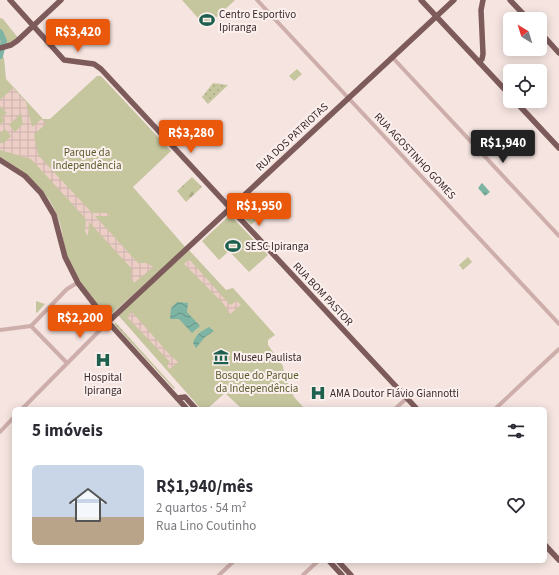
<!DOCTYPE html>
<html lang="pt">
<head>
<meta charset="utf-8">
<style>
	body { margin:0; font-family:"Source Sans 3",sans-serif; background:#f7f7f7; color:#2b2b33; height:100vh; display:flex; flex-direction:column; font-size:15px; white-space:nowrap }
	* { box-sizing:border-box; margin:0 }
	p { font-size:13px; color:#7c7c81 }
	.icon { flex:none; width:22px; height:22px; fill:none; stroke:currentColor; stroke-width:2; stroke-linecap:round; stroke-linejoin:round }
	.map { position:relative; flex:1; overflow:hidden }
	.panel { position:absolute; left:12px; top:407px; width:535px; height:156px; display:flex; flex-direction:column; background:#fff; border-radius:6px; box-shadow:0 2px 10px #0003 }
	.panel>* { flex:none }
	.needle { width:26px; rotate:322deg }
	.controls { position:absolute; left:503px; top:12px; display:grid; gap:8px }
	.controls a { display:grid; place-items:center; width:44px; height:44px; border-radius:6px; background:#fff; box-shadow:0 2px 10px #0003; font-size:20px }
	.price { position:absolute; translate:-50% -34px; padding:0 9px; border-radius:4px; background:#ea580c; color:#fff; font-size:13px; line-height:26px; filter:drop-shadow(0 1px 2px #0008) }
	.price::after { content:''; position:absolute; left:50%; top:24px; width:12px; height:9px; margin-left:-6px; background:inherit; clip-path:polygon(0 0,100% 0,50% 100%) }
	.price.current { background:#222; color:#fff }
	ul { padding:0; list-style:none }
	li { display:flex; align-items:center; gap:12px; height:100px; padding:0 20px }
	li+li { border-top:1px solid #e1e1e2 }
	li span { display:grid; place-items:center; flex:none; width:112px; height:80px; border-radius:6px; color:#555 }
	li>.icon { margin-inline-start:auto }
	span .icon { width:48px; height:48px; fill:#fffc; stroke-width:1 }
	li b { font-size:17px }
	h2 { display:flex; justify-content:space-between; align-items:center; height:48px; padding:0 20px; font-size:17px }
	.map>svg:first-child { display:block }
</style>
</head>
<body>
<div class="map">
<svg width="559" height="575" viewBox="0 0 559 575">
	<defs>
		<pattern id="grass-dots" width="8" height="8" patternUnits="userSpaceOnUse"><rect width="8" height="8" fill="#c5c59e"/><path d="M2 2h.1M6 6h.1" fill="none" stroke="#aaa988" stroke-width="1.8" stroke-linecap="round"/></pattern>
		<pattern id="forest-firs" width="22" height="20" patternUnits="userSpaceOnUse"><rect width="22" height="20" fill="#c5c59e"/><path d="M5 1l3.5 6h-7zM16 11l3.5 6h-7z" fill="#aaa988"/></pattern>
		<pattern id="plaza-grid" width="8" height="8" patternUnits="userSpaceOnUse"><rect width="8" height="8" fill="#edcec6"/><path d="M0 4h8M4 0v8" fill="none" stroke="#ccb1aa"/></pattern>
		<pattern id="water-waves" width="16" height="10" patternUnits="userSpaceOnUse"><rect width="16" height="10" fill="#7db4a3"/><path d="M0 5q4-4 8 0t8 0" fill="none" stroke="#689385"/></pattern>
	</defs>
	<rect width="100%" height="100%" fill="#f5e4e0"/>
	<g fill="url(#grass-dots)">
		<polygon points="213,83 228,85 208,104 202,97"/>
		<polygon points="116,323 175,388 174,389 114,324"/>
	</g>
	<g fill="url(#forest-firs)">
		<polygon points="192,177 202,187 186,202 177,191"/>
		<polygon points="241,206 247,213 253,207 261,216 251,225 237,210"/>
	</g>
	<g fill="#c5c59e">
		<polygon points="182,0 235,0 206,27"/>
		<polygon points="0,18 3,19 19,39 0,47"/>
		<path d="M0,53L4,58L6,79L43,119H50L97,76H101L171,151L133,187L186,248L108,317C95,302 77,285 70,266C64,252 64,238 60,224C51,192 27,173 0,157Z"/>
		<polygon points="297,69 302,74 294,81 289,76"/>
		<polygon points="230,215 268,255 249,272 229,251 219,260 202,241"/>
		<polygon points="189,250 226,290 233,288 275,335 268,340 268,345 283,366 284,374 294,397 305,409 242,409 225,393 207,409 201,409 118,315"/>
		<polygon points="468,257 472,262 463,270 459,265"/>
		<polygon points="36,301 45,304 37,313 36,312"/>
	</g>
	<g fill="url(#plaza-grid)" fill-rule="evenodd">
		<path d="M13,88L26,102L32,127L42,119L46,124L34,134L38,155L92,213H107L110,216H95L138,263H146L153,267L134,283L131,277L132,269L89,222L88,236L85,232L86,219L31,159L0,150V143H4L11,136L5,129L0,133V125L5,120L2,117L7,113L0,106V100ZM21,113L23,124L15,132L9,125Z"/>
		<polygon points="189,259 230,305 237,301 241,305 230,314 223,303 184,264"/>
		<polygon points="132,312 169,354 178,362 170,369 167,366 170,362 127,317"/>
	</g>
	<g fill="url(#water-waves)">
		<polygon points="482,183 490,192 485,196 478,188"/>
		<polygon points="177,302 188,303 187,312 200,326 192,333 179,319 170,319 171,308"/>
		<path d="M209,327L214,331L205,337L196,348L193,343C198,332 199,333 209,327Z"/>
	</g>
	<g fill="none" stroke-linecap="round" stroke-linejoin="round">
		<polyline stroke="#7db4a3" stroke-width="6" points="0,32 4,41 0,56"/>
		<g stroke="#ceaeaa" stroke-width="4">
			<polyline points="257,0 559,324"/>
			<polyline points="393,58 559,236"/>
			<polyline points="31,326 67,289 77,283"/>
			<polyline points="31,326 67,363"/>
			<polyline points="0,330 31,326"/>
			<polyline points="22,409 108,322"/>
			<polyline points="395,409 407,398"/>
			<polyline points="495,409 559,349"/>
			<polyline points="0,432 14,417"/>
			<polyline points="219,575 234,561"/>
			<polyline points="303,575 318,561"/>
		</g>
		<g stroke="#7e5b5b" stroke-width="5.5">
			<polyline points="10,0 64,60 94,64 101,69 417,409"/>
			<polyline points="421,0 510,95"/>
			<polyline points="510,0 528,19"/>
			<polyline points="540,32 559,53"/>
			<polyline points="0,48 11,45 17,41 61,0"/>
			<polyline points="479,62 482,59 483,54 481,10 483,0"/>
			<polyline points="515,101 559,148"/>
			<polyline points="0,160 25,176 41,193 54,215 65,257 78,283 108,322 187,409"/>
			<polyline points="108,322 454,0"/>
			<polyline points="177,398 185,397 196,409"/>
			<polyline points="545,545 559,560"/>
			<polyline points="329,561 342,575"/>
			<polyline points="338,561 351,575"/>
		</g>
	</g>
	<defs>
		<symbol id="stadium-bare" viewBox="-9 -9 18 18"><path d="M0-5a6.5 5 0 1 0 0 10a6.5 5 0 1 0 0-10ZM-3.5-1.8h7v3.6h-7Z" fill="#1c604d" stroke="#fbf0ed" stroke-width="2.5" paint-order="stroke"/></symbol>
		<symbol id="museum-bare" viewBox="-9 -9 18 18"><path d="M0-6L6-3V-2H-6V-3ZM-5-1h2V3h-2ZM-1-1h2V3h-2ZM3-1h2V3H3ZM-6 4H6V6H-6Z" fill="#1c604d" stroke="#fbf0ed" stroke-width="2.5" paint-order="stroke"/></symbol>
		<symbol id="hospital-bare" viewBox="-9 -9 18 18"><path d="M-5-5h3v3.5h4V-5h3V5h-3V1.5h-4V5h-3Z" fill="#1c604d" stroke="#fbf0ed" stroke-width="2.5" paint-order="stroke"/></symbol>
	</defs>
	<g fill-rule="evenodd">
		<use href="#stadium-bare" x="196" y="9" width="22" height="22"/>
		<use href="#stadium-bare" x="222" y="235" width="22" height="22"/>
		<use href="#museum-bare" x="210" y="346" width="22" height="22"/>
		<use href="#hospital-bare" x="92" y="349" width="22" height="22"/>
		<use href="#hospital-bare" x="307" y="382" width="22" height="22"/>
	</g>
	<g text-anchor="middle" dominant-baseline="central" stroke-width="4" stroke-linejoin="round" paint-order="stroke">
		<g font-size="11" fill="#3b2a2b" stroke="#fbf0ed" text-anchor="start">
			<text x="219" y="14">Centro Esportivo<tspan x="219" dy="13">Ipiranga</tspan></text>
			<text x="245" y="246">SESC Ipiranga</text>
			<text x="233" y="357">Museu Paulista</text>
			<text x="103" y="377" text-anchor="middle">Hospital<tspan x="103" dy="13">Ipiranga</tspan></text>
			<text x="330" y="393">AMA Doutor Flávio Giannotti</text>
		</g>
		<g font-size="11" fill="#3b2a2b" stroke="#fbf0ed">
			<text transform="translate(292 137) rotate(-43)">RUA DOS PATRIOTAS</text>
			<text transform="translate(415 156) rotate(47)">RUA AGOSTINHO GOMES</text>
			<text transform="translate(323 294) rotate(47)">RUA BOM PASTOR</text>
		</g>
		<g font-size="11" fill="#5b5b2c" stroke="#fbf0ed">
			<text x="87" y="152">Parque da<tspan x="87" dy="13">Independência</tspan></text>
			<text x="257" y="375">Bosque do Parque<tspan x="257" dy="13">da Independência</tspan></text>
		</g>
	</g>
</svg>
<div class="controls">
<a><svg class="needle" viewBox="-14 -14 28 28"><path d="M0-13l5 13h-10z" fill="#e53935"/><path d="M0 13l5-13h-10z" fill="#7c7c81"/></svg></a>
<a><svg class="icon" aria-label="locate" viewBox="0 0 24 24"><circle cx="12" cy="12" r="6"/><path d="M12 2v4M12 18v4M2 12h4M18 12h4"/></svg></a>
</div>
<b class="price" style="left:78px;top:53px">R$3,420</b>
<b class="price" style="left:191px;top:154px">R$3,280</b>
<b class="price current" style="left:503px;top:164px">R$1,940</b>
<b class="price" style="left:259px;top:227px">R$1,950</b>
<b class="price" style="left:80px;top:339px">R$2,200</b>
<section class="panel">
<h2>5 imóveis<svg class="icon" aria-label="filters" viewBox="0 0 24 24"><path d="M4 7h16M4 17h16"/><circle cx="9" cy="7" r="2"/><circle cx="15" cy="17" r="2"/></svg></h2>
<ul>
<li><span style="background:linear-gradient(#c9d6e8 65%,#b9a48a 0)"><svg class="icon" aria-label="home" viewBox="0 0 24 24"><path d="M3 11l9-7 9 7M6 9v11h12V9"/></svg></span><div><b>R$1,940/mês</b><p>2 quartos · 54 m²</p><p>Rua Lino Coutinho</p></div><svg class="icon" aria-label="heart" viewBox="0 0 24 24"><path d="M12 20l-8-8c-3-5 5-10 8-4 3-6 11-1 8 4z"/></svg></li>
</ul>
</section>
</div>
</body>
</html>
